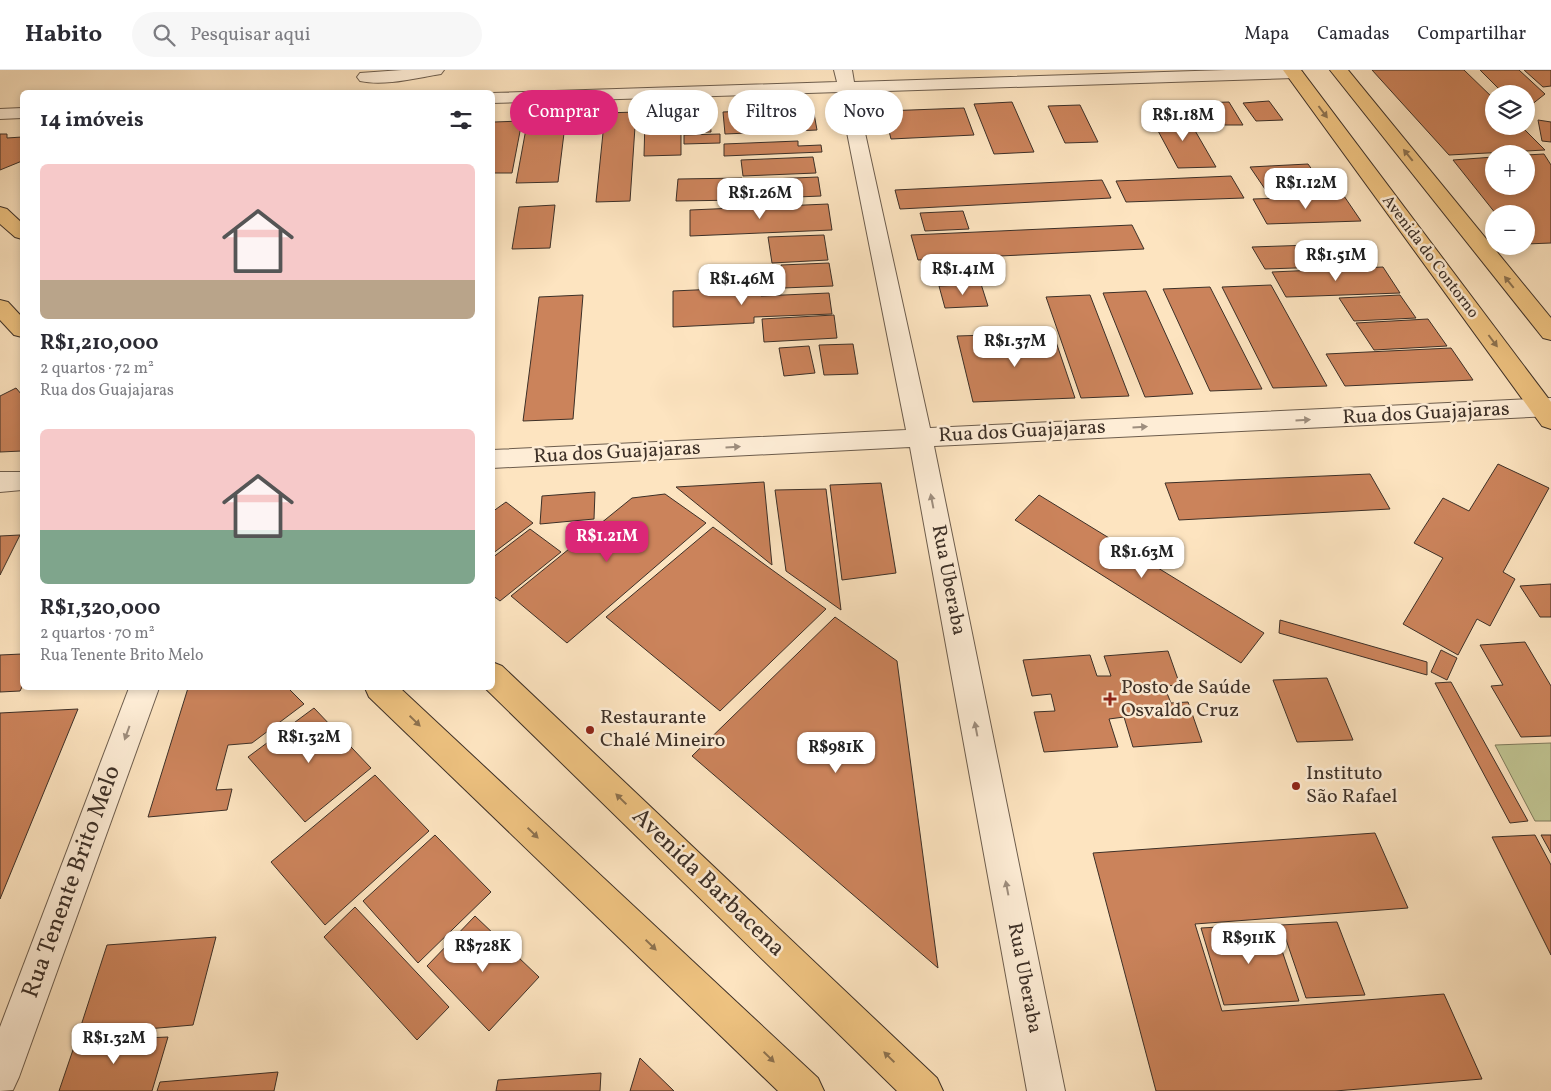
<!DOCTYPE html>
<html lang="pt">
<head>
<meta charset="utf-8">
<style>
	body { margin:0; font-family:Vollkorn,serif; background:#f7f7f7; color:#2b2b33; height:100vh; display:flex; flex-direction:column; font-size:19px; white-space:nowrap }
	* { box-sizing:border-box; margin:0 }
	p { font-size:16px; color:#7c7c81 }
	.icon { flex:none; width:28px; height:28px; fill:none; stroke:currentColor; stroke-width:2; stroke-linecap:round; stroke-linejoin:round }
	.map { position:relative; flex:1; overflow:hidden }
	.panel { position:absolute; left:20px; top:20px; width:475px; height:600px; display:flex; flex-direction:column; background:#fff; border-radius:8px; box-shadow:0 2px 8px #0003 }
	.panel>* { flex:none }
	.hud { position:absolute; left:510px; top:20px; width:475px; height:45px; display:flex; gap:10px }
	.tools { position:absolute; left:1485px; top:15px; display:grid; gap:10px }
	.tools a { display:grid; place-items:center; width:50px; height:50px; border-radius:50%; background:#fff; box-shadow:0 2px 8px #0003; font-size:25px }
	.price { position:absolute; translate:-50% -42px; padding:0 11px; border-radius:10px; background:#fff; color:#222; font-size:16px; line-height:32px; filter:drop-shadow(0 1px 2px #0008) }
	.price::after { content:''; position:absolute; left:50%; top:30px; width:15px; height:11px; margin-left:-8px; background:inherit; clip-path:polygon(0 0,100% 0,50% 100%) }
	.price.current { background:#db2777; color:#fff }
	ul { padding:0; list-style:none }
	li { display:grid; align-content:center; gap:10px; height:265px; padding:0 20px }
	li span { display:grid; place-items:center; height:155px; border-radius:8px; color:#555 }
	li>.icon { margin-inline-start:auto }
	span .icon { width:90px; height:90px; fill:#fffc; stroke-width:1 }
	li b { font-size:21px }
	h2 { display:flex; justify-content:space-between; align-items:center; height:60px; padding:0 20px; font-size:21px }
	.chip { padding:0 18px; border-radius:22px; background:#fff; box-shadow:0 2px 8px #0003; font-size:18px; line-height:45px }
	.chip.current { background:#db2777; color:#fff }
	header { display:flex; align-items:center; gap:30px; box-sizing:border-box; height:70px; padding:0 25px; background:#fff; border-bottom:1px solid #e1e1e2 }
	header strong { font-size:24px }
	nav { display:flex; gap:28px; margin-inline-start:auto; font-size:18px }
	.search { width:350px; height:45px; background:#f7f7f7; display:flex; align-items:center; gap:12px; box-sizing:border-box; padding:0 18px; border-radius:28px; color:#7c7c81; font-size:19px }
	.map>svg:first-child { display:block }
</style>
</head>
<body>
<header>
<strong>Habito</strong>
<div class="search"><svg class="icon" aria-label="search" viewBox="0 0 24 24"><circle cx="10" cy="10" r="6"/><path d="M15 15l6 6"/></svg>Pesquisar aqui</div>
<nav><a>Mapa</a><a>Camadas</a><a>Compartilhar</a></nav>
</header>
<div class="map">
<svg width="1551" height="1021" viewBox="0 0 1551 1021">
	<rect width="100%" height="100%" fill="#fde4c0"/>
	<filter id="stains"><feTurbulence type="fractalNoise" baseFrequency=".004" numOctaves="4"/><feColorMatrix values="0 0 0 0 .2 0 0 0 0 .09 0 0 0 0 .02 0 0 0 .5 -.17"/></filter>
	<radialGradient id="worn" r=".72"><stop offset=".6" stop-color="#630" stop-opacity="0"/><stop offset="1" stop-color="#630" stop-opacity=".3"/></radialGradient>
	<polygon fill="#c0c492" stroke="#7e7a5c" points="1551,673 1551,751 1535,751 1495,675"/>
	<g fill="#cb835b" stroke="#3d3027">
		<polygon points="1372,0 1464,0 1494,29 1494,56 1521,56 1545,80 1449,85"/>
		<polygon points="1480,0 1519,0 1545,24 1526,39 1526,24 1504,24"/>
		<polygon points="1524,0 1551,0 1551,16 1543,17"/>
		<polygon points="1269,31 1283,50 1256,51 1243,33"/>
		<polygon points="1012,32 1034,82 994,84 974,34"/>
		<polygon points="1229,32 1243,55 1213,55 1199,33"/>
		<polygon points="1080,35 1098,72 1065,73 1048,36"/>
		<polygon points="813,38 817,60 725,64 723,42"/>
		<polygon points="964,38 974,65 891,69 884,41"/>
		<polygon points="636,42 630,131 596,132 605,43"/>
		<polygon points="710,45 711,62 684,63 684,46"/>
		<polygon points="1186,45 1216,97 1178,98 1150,46"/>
		<polygon points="566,47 558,112 516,113 528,48"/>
		<polygon points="681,47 681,85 644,86 645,49"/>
		<polygon points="1538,50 1551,52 1551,72 1542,71"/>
		<polygon points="522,51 512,103 492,103 494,52"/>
		<polygon points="0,64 7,64 7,68 22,67 22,91 0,100"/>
		<polygon points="720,64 720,73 684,74 684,65"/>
		<polygon points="798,71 798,76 821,75 822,82 724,86 724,74"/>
		<polygon points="1544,84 1551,95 1551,173 1526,174 1526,144 1496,144 1453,90 1494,87 1494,116 1526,116 1526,85"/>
		<polygon points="813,87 816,103 743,106 741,90"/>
		<polygon points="1308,94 1326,119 1267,122 1250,97"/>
		<polygon points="1231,106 1244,128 1126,132 1116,111"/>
		<polygon points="818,107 821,126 749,129 747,110"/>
		<polygon points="742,108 742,130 676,131 678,109"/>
		<polygon points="1102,110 1111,128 900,139 895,120"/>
		<polygon points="1344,126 1361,151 1267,154 1253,129"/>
		<polygon points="828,134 832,160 690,166 690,140"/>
		<polygon points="555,135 550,178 512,179 519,137"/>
		<polygon points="963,141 969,159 925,161 920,143"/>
		<polygon points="1132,155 1144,179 918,190 911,165"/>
		<polygon points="824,165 828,190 772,193 768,167"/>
		<polygon points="1341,174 1355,196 1265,199 1252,177"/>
		<polygon points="993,187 1001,209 941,213 934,190"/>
		<polygon points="829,193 833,216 783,218 781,195"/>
		<polygon points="1383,197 1400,223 1286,227 1272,202"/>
		<polygon points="981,214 988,236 945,238 939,216"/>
		<polygon points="1271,215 1327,316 1273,318 1222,217"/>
		<polygon points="761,217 761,226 829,223 832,244 754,247 754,253 673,257 673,221"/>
		<polygon points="1210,217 1262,319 1210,321 1163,219"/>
		<polygon points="1146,221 1193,324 1145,327 1103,223"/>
		<polygon points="583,225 573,349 523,351 539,227"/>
		<polygon points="1090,225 1129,326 1081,328 1046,227"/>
		<polygon points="1400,225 1416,248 1354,251 1339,228"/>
		<polygon points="834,245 837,268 764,272 762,249"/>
		<polygon points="1428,249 1447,276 1374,280 1356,253"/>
		<polygon points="1053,263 1075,328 973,332 957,266"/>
		<polygon points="853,274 858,304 824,305 819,275"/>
		<polygon points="809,276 815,303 784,306 779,278"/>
		<polygon points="1451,278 1473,310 1345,316 1326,284"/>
		<polygon points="16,318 22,325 22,381 0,382 0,326"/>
		<polygon points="1498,394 1549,418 1503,502 1515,509 1490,556 1477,549 1458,585 1403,554 1443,488 1414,473 1443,428 1469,441"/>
		<polygon points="1370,404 1390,439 1179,450 1165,413"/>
		<polygon points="764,412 772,495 676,417"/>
		<polygon points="881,413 896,503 842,510 830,415"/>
		<polygon points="826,419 841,540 786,501 775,420"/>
		<polygon points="595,422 594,449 540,454 542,426"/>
		<polygon points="665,424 706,453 567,573 511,526 632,428"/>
		<polygon points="1039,425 1264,563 1241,593 1015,450"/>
		<polygon points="506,432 533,453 492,484 492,442"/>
		<polygon points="713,457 826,539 720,641 606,547"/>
		<polygon points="530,459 561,482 500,531 492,525 492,488"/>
		<polygon points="20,465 0,505 0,466"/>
		<polygon points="1551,514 1551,547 1540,547 1520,516"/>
		<polygon points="835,547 897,591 938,898 692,686"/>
		<polygon points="1280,550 1427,592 1427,605 1279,563"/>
		<polygon points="1525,572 1551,616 1551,666 1521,667 1491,616 1503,615 1480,575"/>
		<polygon points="1441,580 1457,588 1447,610 1431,602"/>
		<polygon points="1168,581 1180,615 1164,616 1171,633 1188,632 1202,672 1133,677 1124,647 1109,649 1118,677 1044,682 1034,642 1055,641 1051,624 1032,626 1023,590 1090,585 1097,606 1111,606 1104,586"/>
		<polygon points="22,584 22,617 20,621 0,622 0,585"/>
		<polygon points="1327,608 1353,670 1297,672 1273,610"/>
		<polygon points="1451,612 1528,751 1510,753 1435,613"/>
		<polygon points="188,618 288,618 304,634 252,673 228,675 216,720 232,719 227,740 148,747"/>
		<polygon points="314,638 371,698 305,752 248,687"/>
		<polygon points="78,639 0,829 0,643"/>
		<polygon points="375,705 429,761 325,855 271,792"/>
		<polygon points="1375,763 1408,838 1195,854 1222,941 1444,924 1482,1009 1335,1021 1156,1021 1093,783"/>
		<polygon points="435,765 491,822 418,893 363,831"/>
		<polygon points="1535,765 1551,795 1551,885 1492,767"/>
		<polygon points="1541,765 1551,765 1551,783"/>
		<polygon points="355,837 449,937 417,970 324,867"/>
		<polygon points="475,846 539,907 489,961 427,896"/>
		<polygon points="1337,852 1365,925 1306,928 1281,855"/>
		<polygon points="1273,854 1299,931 1224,935 1201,858"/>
		<polygon points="216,867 193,955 78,965 107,875"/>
		<polygon points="168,967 152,1021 59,1021 76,971"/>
		<polygon points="640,988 674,1021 630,1021"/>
		<polygon points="278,1002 274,1021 157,1021 160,1012"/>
		<polygon points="601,1003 600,1021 496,1021 498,1010"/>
	</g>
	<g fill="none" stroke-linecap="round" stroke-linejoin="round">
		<defs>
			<g id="minor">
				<path d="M402,0H444L441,4L435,5C412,9 383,16 360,11L357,7L360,3Z"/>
				<polygon points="834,0 852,0 854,12 1226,0 1300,0 1303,3 1300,7 1294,8 856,22 930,358 1551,328 1551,346 934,376 1065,1021 1027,1021 910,377 492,398 492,380 906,360 839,22 492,33 492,23 837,12"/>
				<polygon points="22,38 22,48 0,49 0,39"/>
				<polygon points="0,402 22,402 22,420 0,422"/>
				<polygon points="129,618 159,618 19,1007 13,1020 0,1021 0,957"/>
			</g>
			<g id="major">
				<polygon points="1283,0 1301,0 1551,332 1551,359 1542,356"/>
				<polygon points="1330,0 1348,0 1551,248 1551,270 1543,268"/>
				<polygon points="0,137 7,139 22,153 22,169 15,167 0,154"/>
				<polygon points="0,230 8,232 22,247 22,267 14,265 0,250"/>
				<polygon points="492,592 502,596 937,1008 943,1021 897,1021 485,618 492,618"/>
				<polygon points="365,618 400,618 818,1008 824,1021 778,1021 369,627"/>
			</g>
		</defs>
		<use href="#minor" stroke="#6d5d4d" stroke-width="2"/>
		<use href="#major" stroke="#3d3027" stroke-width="2"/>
		<use href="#minor" fill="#feedd6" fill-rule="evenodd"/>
		<use href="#major" fill="#eec280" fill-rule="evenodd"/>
	</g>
	<defs><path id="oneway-solid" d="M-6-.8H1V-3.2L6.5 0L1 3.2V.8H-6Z" transform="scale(1.25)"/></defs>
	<g fill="#8d724f">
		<use href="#oneway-solid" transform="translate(1323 42) rotate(53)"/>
		<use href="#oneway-solid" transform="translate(1408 85) rotate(-129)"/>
		<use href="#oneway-solid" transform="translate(1509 212) rotate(-129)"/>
		<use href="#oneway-solid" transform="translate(1493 271) rotate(53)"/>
		<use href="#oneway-solid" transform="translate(415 651) rotate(44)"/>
		<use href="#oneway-solid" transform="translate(621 729) rotate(-136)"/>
		<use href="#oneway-solid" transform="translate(533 763) rotate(44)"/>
		<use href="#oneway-solid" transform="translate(651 875) rotate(44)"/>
		<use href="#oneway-solid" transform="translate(769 987) rotate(44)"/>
		<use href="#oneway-solid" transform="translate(889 987) rotate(-136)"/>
	</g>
	<g fill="#9e8e7e">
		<use href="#oneway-solid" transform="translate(1303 350) rotate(-3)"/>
		<use href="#oneway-solid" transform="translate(1140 357) rotate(-3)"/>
		<use href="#oneway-solid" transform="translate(733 377) rotate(-3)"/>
		<use href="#oneway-solid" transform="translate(932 431) rotate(-101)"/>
		<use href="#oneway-solid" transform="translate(976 659) rotate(-101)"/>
		<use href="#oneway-solid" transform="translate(127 663) rotate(110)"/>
		<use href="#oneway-solid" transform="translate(1007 818) rotate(-101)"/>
	</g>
	<g fill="#8f2418" stroke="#feedd6" stroke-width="2">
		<path d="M1107.5 621.5h5v5h5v5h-5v5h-5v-5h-5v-5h5z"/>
		<circle cx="590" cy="660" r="5"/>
		<circle cx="1296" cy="716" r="5"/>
	</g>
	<g text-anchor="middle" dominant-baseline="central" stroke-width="5" stroke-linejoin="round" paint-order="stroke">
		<g font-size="16" fill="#3d3027" stroke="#feedd6">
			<text transform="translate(1430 187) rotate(53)">Avenida do Contorno</text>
		</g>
		<g font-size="20" fill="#3d3027" stroke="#feedd6">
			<text transform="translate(1426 344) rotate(-3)">Rua dos Guajajaras</text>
			<text transform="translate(1022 362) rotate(-3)">Rua dos Guajajaras</text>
			<text transform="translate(617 383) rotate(-3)">Rua dos Guajajaras</text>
			<text transform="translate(948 510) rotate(79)">Rua Uberaba</text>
			<text transform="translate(1024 908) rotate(79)">Rua Uberaba</text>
		</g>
		<g font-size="20" fill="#3d3027" stroke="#feedd6" text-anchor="start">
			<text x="1121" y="618">Posto de Saúde<tspan x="1121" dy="23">Osvaldo Cruz</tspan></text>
			<text x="600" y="648">Restaurante<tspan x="600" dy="23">Chalé Mineiro</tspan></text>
			<text x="1306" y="704">Instituto<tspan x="1306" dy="23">São Rafael</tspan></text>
		</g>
		<g font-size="24" fill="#3d3027" stroke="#feedd6">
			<text transform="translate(72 812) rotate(-70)">Rua Tenente Brito Melo</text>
			<text transform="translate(708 813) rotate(44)">Avenida Barbacena</text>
		</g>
	</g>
	<rect width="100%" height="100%" filter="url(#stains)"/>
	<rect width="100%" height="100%" fill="url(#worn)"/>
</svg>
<div class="tools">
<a><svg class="icon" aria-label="layers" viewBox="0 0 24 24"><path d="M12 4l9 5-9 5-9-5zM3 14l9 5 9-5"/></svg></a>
<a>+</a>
<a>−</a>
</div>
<b class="price" style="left:1183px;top:72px">R$1.18M</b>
<b class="price" style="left:1306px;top:140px">R$1.12M</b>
<b class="price" style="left:760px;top:150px">R$1.26M</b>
<b class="price" style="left:1336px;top:212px">R$1.51M</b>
<b class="price" style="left:963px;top:226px">R$1.41M</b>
<b class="price" style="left:742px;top:236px">R$1.46M</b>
<b class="price" style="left:1015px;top:298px">R$1.37M</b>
<b class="price current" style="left:607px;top:493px">R$1.21M</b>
<b class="price" style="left:1142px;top:509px">R$1.63M</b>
<b class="price" style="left:309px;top:694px">R$1.32M</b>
<b class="price" style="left:836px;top:704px">R$981K</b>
<b class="price" style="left:1249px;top:895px">R$911K</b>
<b class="price" style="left:483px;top:903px">R$728K</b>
<b class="price" style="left:114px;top:995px">R$1.32M</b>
<div class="hud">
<a class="chip current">Comprar</a>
<a class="chip">Alugar</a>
<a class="chip">Filtros</a>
<a class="chip">Novo</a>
</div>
<section class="panel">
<h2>14 imóveis<svg class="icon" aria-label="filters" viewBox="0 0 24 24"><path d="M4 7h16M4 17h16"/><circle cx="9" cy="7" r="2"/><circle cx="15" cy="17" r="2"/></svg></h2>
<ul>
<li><span style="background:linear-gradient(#f6c9c9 75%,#b9a48a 0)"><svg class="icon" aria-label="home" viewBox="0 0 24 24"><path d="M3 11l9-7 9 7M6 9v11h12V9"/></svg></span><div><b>R$1,210,000</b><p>2 quartos · 72 m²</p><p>Rua dos Guajajaras</p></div></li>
<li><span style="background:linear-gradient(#f6c9c9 65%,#7fa58c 0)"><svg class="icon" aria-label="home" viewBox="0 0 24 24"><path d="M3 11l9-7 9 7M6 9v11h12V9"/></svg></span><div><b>R$1,320,000</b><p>2 quartos · 70 m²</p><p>Rua Tenente Brito Melo</p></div></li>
</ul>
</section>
</div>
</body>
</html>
